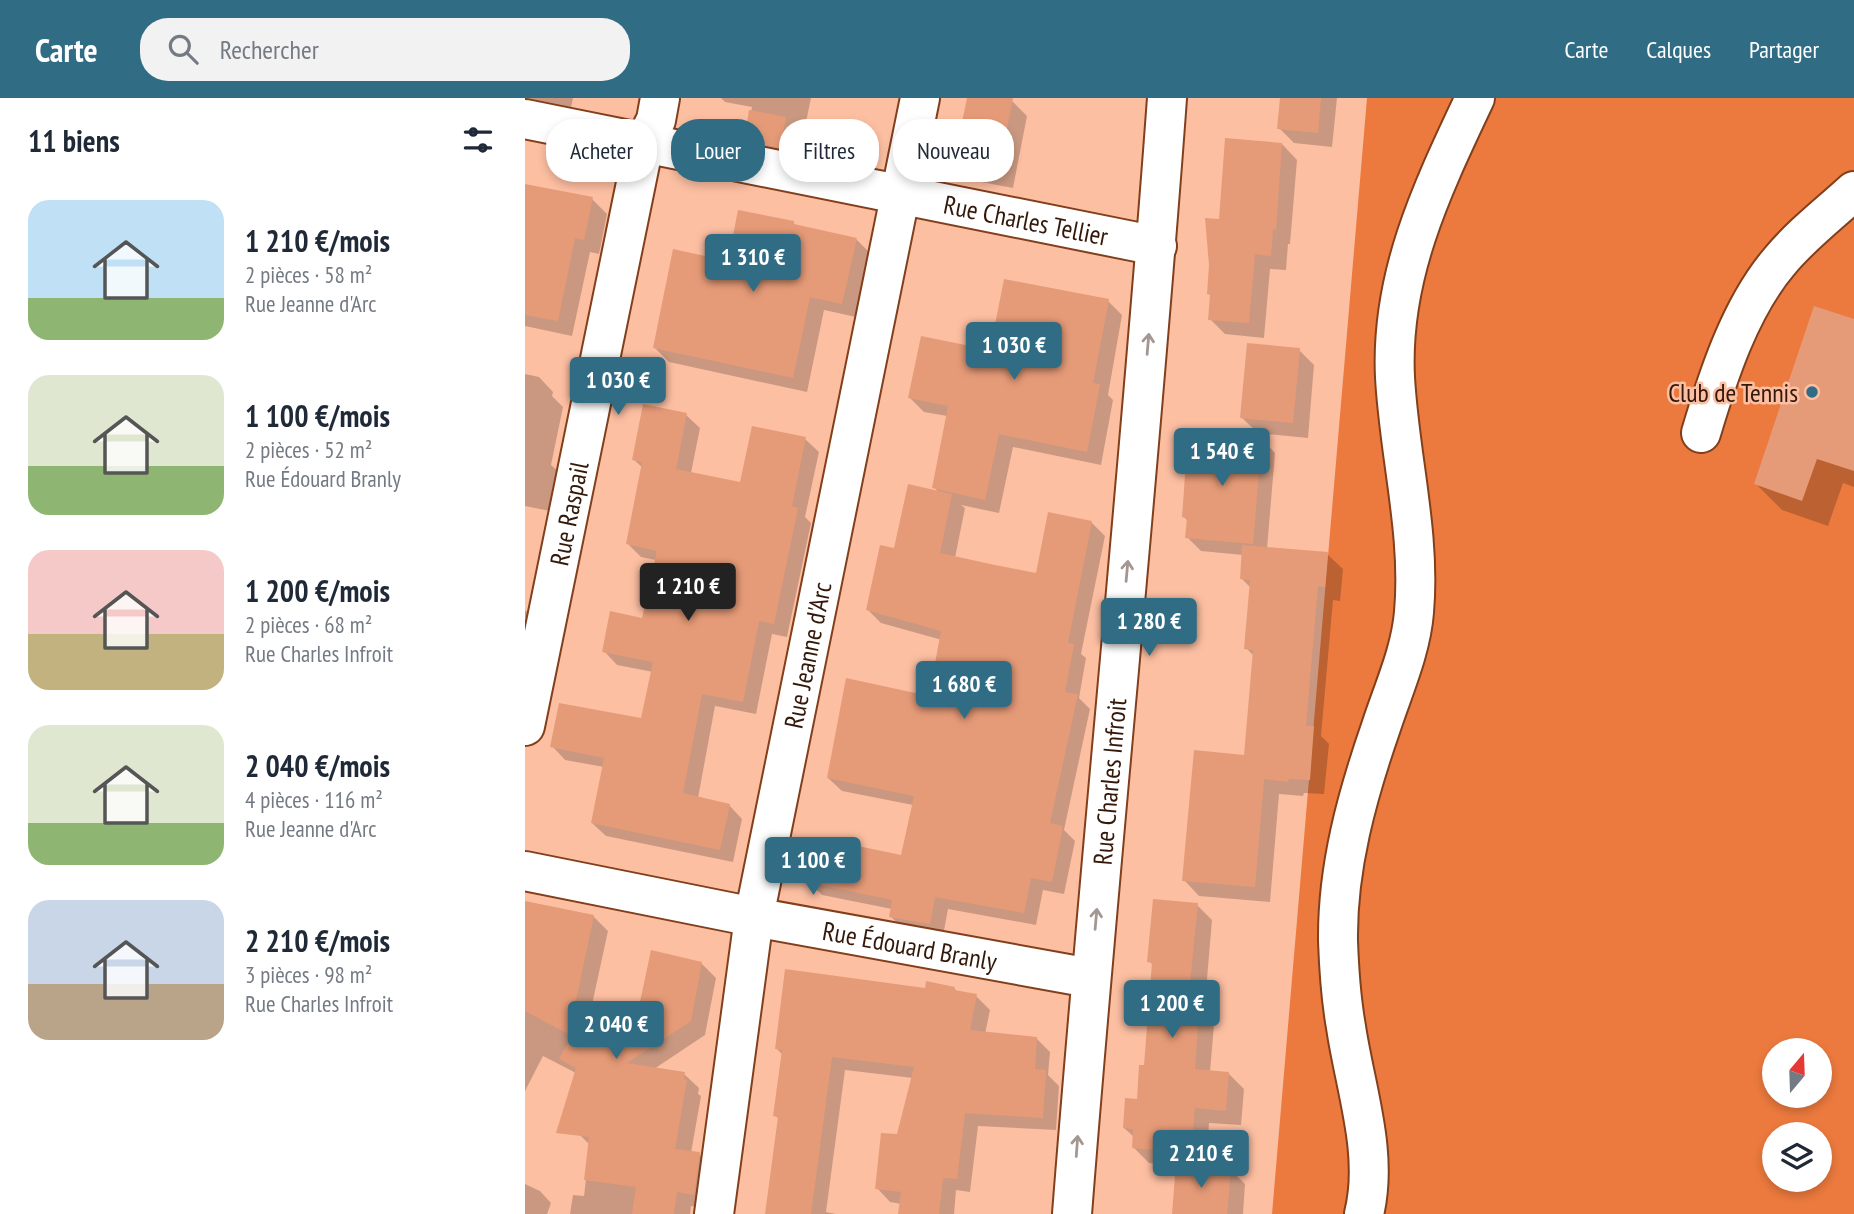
<!DOCTYPE html>
<html lang="fr">
<head>
<meta charset="utf-8">
<style>
	body { margin:0; font-family:"PT Sans Narrow",sans-serif; background:#f2f2f3; color:#1f2937; height:100vh; display:flex; flex-direction:column; font-size:26px; white-space:nowrap }
	* { box-sizing:border-box; margin:0 }
	p { font-size:23px; color:#747a83 }
	.icon { flex:none; width:38px; height:38px; fill:none; stroke:currentColor; stroke-width:2; stroke-linecap:round; stroke-linejoin:round }
	.map { position:relative; flex:1; overflow:hidden }
	.panel { display:flex; flex-direction:column; background:#fff; width:525px }
	.panel>* { flex:none }
	.banner { position:absolute; left:21px; top:21px; width:665px; height:63px; display:flex; gap:14px }
	.needle { width:46px; rotate:19deg }
	.fabs { position:absolute; left:1237px; top:940px; display:grid; gap:14px }
	.fabs a { display:grid; place-items:center; width:70px; height:70px; border-radius:50%; background:#fff; box-shadow:0 4px 10px #0003; font-size:35px }
	.price { position:absolute; translate:-50% -60px; padding:0 16px; border-radius:7px; background:#306d84; color:#fff; font-size:23px; line-height:46px; filter:drop-shadow(0 2px 4px #0008) }
	.price::after { content:''; position:absolute; left:50%; top:42px; width:21px; height:16px; margin-left:-10px; background:inherit; clip-path:polygon(0 0,100% 0,50% 100%) }
	.price.on { background:#222; color:#fff }
	ul { padding:0; list-style:none }
	li { display:flex; align-items:center; gap:21px; height:175px; padding:0 28px }
	li span { display:grid; place-items:center; flex:none; width:196px; height:140px; border-radius:21px; color:#555 }
	li>.icon { margin-inline-start:auto }
	span .icon { width:84px; height:84px; fill:#fffc; stroke-width:1 }
	li b { font-size:30px }
	h2 { display:flex; justify-content:space-between; align-items:center; height:84px; padding:0 28px; font-size:30px }
	.pill { padding:0 24px; border-radius:28px; background:#fff; box-shadow:0 4px 10px #0003; font-size:24px; line-height:63px }
	.pill.on { background:#306d84; color:#fff }
	header { display:flex; align-items:center; gap:42px; box-sizing:border-box; height:98px; padding:0 35px; background:#306d84; color:#fff }
	header strong { font-size:33px }
	nav { display:flex; gap:38px; margin-inline-start:auto; font-size:24px }
	.search { width:490px; height:63px; background:#f2f2f3; display:flex; align-items:center; gap:18px; box-sizing:border-box; padding:0 24px; border-radius:28px; color:#747a83; font-size:26px }
	main { display:flex; flex:1; min-height:0 }
	.map>svg:first-child { display:block }
</style>
</head>
<body>
<header>
<strong>Carte</strong>
<div class="search"><svg class="icon" aria-label="search" viewBox="0 0 24 24"><circle cx="10" cy="10" r="6"/><path d="M15 15l6 6"/></svg>Rechercher</div>
<nav><a>Carte</a><a>Calques</a><a>Partager</a></nav>
</header>
<main>
<section class="panel">
<h2>11 biens<svg class="icon" aria-label="filters" viewBox="0 0 24 24"><path d="M4 7h16M4 17h16"/><circle cx="9" cy="7" r="2"/><circle cx="15" cy="17" r="2"/></svg></h2>
<ul>
<li><span style="background:linear-gradient(#bfe0f5 70%,#8fb573 0)"><svg class="icon" aria-label="home" viewBox="0 0 24 24"><path d="M3 11l9-7 9 7M6 9v11h12V9"/></svg></span><div><b>1 210 €/mois</b><p>2 pièces · 58 m²</p><p>Rue Jeanne d'Arc</p></div></li>
<li><span style="background:linear-gradient(#dfe7d0 65%,#8fb573 0)"><svg class="icon" aria-label="home" viewBox="0 0 24 24"><path d="M3 11l9-7 9 7M6 9v11h12V9"/></svg></span><div><b>1 100 €/mois</b><p>2 pièces · 52 m²</p><p>Rue Édouard Branly</p></div></li>
<li><span style="background:linear-gradient(#f6c9c9 60%,#c2b280 0)"><svg class="icon" aria-label="home" viewBox="0 0 24 24"><path d="M3 11l9-7 9 7M6 9v11h12V9"/></svg></span><div><b>1 200 €/mois</b><p>2 pièces · 68 m²</p><p>Rue Charles Infroit</p></div></li>
<li><span style="background:linear-gradient(#dfe7d0 70%,#8fb573 0)"><svg class="icon" aria-label="home" viewBox="0 0 24 24"><path d="M3 11l9-7 9 7M6 9v11h12V9"/></svg></span><div><b>2 040 €/mois</b><p>4 pièces · 116 m²</p><p>Rue Jeanne d'Arc</p></div></li>
<li><span style="background:linear-gradient(#c9d6e8 60%,#b9a48a 0)"><svg class="icon" aria-label="home" viewBox="0 0 24 24"><path d="M3 11l9-7 9 7M6 9v11h12V9"/></svg></span><div><b>2 210 €/mois</b><p>3 pièces · 98 m²</p><p>Rue Charles Infroit</p></div></li>
</ul>
</section>
<div class="map">
<svg width="1329" height="1116" viewBox="0 0 1329 1116">
	<rect width="100%" height="100%" fill="#fdbfa2"/>
	<path fill="#ec7a3e" fill-rule="evenodd" d="M842,0H1329V1116H747ZM1250,952H1295V998H1250ZM1250,1036H1295V1082H1250Z"/>
	<g fill="#0003">
		<polygon points="0,0 48,0 44,19 12,12"/>
		<polygon points="196,0 286,0 272,67 238,60 220,42 227,9 200,4"/>
		<polygon points="447,0 471,0 487,3 502,18 488,90 451,83 436,68"/>
		<polygon points="756,0 812,0 807,49 769,45 754,30"/>
		<polygon points="757,46 772,62 765,146 763,146 761,172 745,171 739,240 700,236 685,221 686,167 695,123"/>
		<polygon points="0,88 67,101 82,116 74,156 65,154 47,238 0,228"/>
		<polygon points="268,124 272,129 332,142 346,156 331,219 299,212 282,294 144,264 130,250"/>
		<polygon points="583,203 597,217 583,297 588,302 576,367 488,349 474,415 436,407 440,410 430,460 512,477 566,424 580,438 556,556 561,560 554,600 565,611 539,732 550,743 539,796 518,792 511,827 423,811 418,838 379,831 365,818 367,811 297,797 283,783 378,759 388,707 317,693 303,680 406,600 417,542 356,525 343,512 371,452 414,395 409,389 422,318 399,314 385,300 466,254"/>
		<polygon points="1329,224 1329,389 1318,385 1303,428 1257,412 1231,386"/>
		<polygon points="774,252 789,267 783,340 733,335 717,320"/>
		<polygon points="0,276 14,279 28,294 27,298 38,309 26,367 34,374 25,413 0,408"/>
		<polygon points="161,317 175,330 166,375 216,386 280,341 294,354 280,419 286,425 262,539 247,536 231,616 190,608 173,700 204,707 217,721 208,764 81,738 67,725 79,669 40,662 27,648 117,622 128,574 92,567 79,553 119,522 131,462 116,459 103,446 118,370 108,361"/>
		<polygon points="736,340 750,355 742,451 802,456 818,471 815,503 808,502 796,638 804,646 799,696 779,695 778,698 754,696 745,804 674,798 659,782 720,659 729,558 721,550 726,490 716,480 718,457 676,453 662,439 664,424 659,419"/>
		<polygon points="0,512 4,516 0,534"/>
		<polygon points="0,806 68,818 83,833 65,916 113,925 176,865 191,880 180,937 129,971 159,976 174,990 173,996 176,998 166,1055 174,1056 188,1071 183,1110 166,1108 165,1116 45,1116 48,1097 59,1098 65,1047 55,1037 51,975 18,958 0,993"/>
		<polygon points="672,807 687,822 681,893 691,903 685,974 703,975 719,991 716,1027 684,1025 681,1070 706,1072 720,1086 718,1116 650,1116 653,1067 624,1065 608,1049 609,1039 599,1030 613,1003 621,969 629,868 624,863"/>
		<polygon points="429,890 433,895 451,898 465,912 460,936 512,941 525,954 523,977 534,988 531,1032 453,1028 445,1094 431,1092 429,1116 375,1116 376,1106 365,1104 352,1090 374,1038 388,980 320,972 301,1114 311,1116 242,1116 255,1022 250,1017 258,957 251,950 401,892"/>
		<polygon points="0,1086 15,1093 26,1105 22,1116 0,1116"/>
	</g>
	<g fill="#e69b78">
		<polygon points="442,0 488,0 473,76 434,68 437,55 431,53"/>
		<polygon points="755,0 796,0 793,35 752,31"/>
		<polygon points="224,12 261,19 255,50 219,43"/>
		<polygon points="700,40 757,45 751,132 748,131 746,158 730,156 724,225 683,222 685,197 682,196 684,167 680,120 694,121"/>
		<polygon points="0,86 68,99 59,142 50,140 33,223 0,217"/>
		<polygon points="213,112 269,123 269,126 332,140 317,206 285,199 268,280 128,250 148,151 203,163"/>
		<polygon points="479,181 584,201 568,285 575,286 562,354 474,336 460,402 407,390 423,308 383,300 396,238 465,252"/>
		<polygon points="1289,208 1329,221 1329,373 1292,361 1277,403 1229,386"/>
		<polygon points="722,245 775,250 768,325 715,320"/>
		<polygon points="118,306 162,315 151,371 215,384 227,328 281,339 267,408 273,410 249,526 234,523 218,604 177,596 158,695 205,706 195,752 66,725 79,660 25,649 34,605 116,620 128,564 77,554 85,513 117,520 132,453 101,446 117,364 107,362"/>
		<polygon points="663,336 737,339 728,446 660,440 662,420 657,419"/>
		<polygon points="383,386 427,396 415,455 470,467 511,475 523,414 567,423 543,545 549,546 540,594 553,596 525,725 538,728 527,784 506,780 499,815 410,799 405,826 364,819 367,802 282,784 290,739 376,757 389,698 302,680 321,580 404,598 416,533 341,512 355,447 369,450"/>
		<polygon points="717,447 803,454 800,489 793,488 781,628 789,628 785,682 764,681 763,684 739,681 730,789 657,783 669,652 719,657 728,552 719,551 725,482 715,481"/>
		<polygon points="628,801 673,805 665,885 676,886 670,971 704,974 701,1013 670,1010 666,1055 607,1050 608,1031 598,1030 600,1000 612,1001 614,967 619,967 627,865 622,864"/>
		<polygon points="0,803 69,817 49,912 111,923 126,852 177,864 166,923 102,965 160,974 159,981 162,982 150,1051 175,1054 169,1097 152,1094 149,1116 107,1116 111,1089 59,1082 64,1039 31,1035 51,970 34,961 47,938 0,913"/>
		<polygon points="260,871 400,890 401,883 430,889 429,892 452,896 445,932 512,939 510,971 521,972 518,1020 440,1015 432,1081 418,1080 414,1116 373,1116 376,1094 350,1091 356,1035 372,1036 389,969 307,959 286,1116 240,1116 253,1019 248,1018 257,952 250,951"/>
		<polygon points="651,1065 706,1070 702,1116 647,1116"/>
	</g>
	<g fill="none" stroke-linecap="round" stroke-linejoin="round">
		<defs>
			<g id="minor">
				<path id="s1" d="M0,21L632,148"/>
				<path d="M1176,335C1193,278 1215,210 1254,164C1275,138 1304,116 1329,93"/>
				<path id="s2" d="M0,628L119,46L131,22L135,0"/>
				<path id="s3" d="M0,773L229,819L565,880"/>
				<path id="s4" d="M189,1116L229,819L395,0"/>
				<path id="s5" d="M547,1116C576,744 615,372 642,0"/>
				<path d="M839,1116C854,1055 830,990 821,929C816,901 814,871 813,843C812,770 832,698 856,629C868,592 886,553 889,514C896,435 874,357 870,279C865,177 908,89 950,0"/>
			</g>
		</defs>
		<use href="#minor" stroke="#813f1c" stroke-width="42"/>
		<use href="#minor" stroke="#fff" stroke-width="38"/>
	</g>
	<defs><path id="oneway-shaft" d="M-6 0H5M1.5-3L5.5 0L1.5 3" fill="none" stroke-width="1.6" stroke-linecap="round" stroke-linejoin="round" transform="scale(1.75)"/></defs>
	<g stroke="#a49791">
		<use href="#oneway-shaft" transform="translate(623 246) rotate(-85)"/>
		<use href="#oneway-shaft" transform="translate(602 473) rotate(-85)"/>
		<use href="#oneway-shaft" transform="translate(571 821) rotate(-85)"/>
		<use href="#oneway-shaft" transform="translate(552 1048) rotate(-86)"/>
	</g>
	<circle fill="#306d84" stroke="#fdbfa2" stroke-width="2.5" cx="1287" cy="294" r="7"/>
	<g text-anchor="middle" dominant-baseline="central" stroke-width="5" stroke-linejoin="round" paint-order="stroke">
		<g font-size="26" fill="#34180a" stroke="#fdbfa2">
			<text stroke="none"><textPath href="#s1" startOffset="511">Rue Charles Tellier</textPath></text>
			<text stroke="none"><textPath href="#s2" startOffset="217">Rue Raspail</textPath></text>
			<text stroke="none"><textPath href="#s4" startOffset="567">Rue Jeanne d'Arc</textPath></text>
			<text stroke="none"><textPath href="#s5" startOffset="434">Rue Charles Infroit</textPath></text>
			<text stroke="none"><textPath href="#s3" startOffset="392">Rue Édouard Branly</textPath></text>
		</g>
		<g font-size="26" fill="#34180a" stroke="#fdbfa2" text-anchor="end">
			<text x="1273" y="294">Club de Tennis</text>
		</g>
	</g>
</svg>
<div class="fabs">
<a><svg class="needle" viewBox="-14 -14 28 28"><path d="M0-13l5 13h-10z" fill="#e53935"/><path d="M0 13l5-13h-10z" fill="#747a83"/></svg></a>
<a><svg class="icon" aria-label="layers" viewBox="0 0 24 24"><path d="M12 4l9 5-9 5-9-5zM3 14l9 5 9-5"/></svg></a>
</div>
<b class="price" style="left:228px;top:196px">1 310 €</b>
<b class="price" style="left:489px;top:284px">1 030 €</b>
<b class="price" style="left:93px;top:319px">1 030 €</b>
<b class="price" style="left:697px;top:390px">1 540 €</b>
<b class="price on" style="left:163px;top:525px">1 210 €</b>
<b class="price" style="left:624px;top:560px">1 280 €</b>
<b class="price" style="left:439px;top:623px">1 680 €</b>
<b class="price" style="left:288px;top:799px">1 100 €</b>
<b class="price" style="left:647px;top:942px">1 200 €</b>
<b class="price" style="left:91px;top:963px">2 040 €</b>
<b class="price" style="left:676px;top:1092px">2 210 €</b>
<div class="banner">
<a class="pill">Acheter</a>
<a class="pill on">Louer</a>
<a class="pill">Filtres</a>
<a class="pill">Nouveau</a>
</div>
</div>
</main>
</body>
</html>
